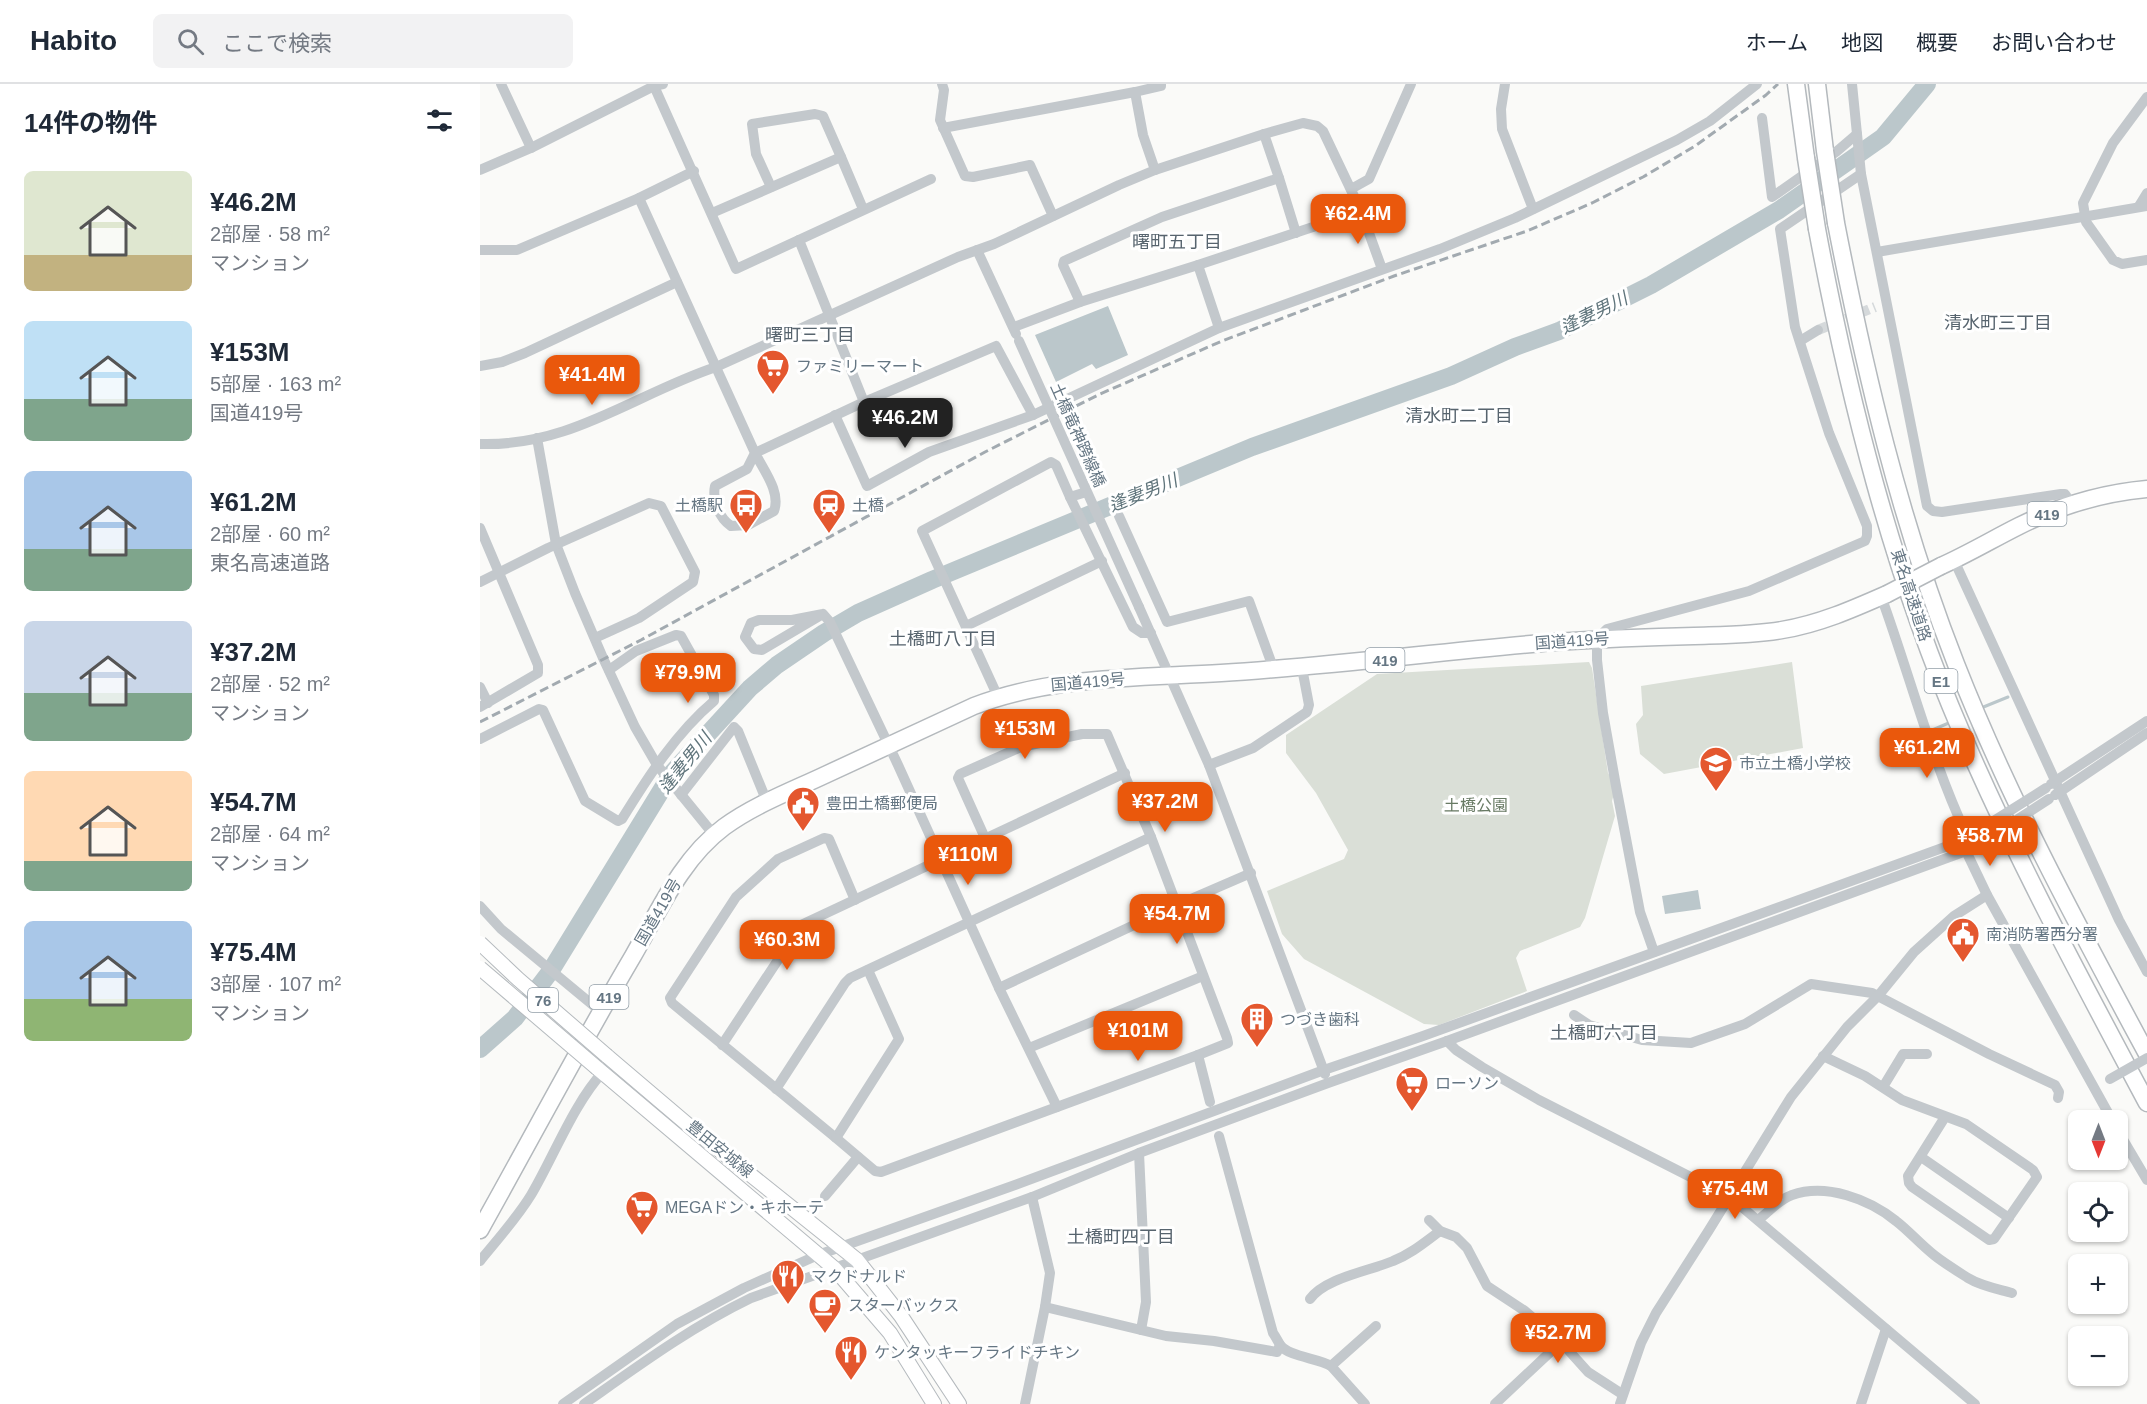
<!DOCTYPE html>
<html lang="ja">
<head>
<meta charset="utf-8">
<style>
	body { margin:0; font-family:Arial,"Noto Sans JP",sans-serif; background:#f2f2f3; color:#1f2937; height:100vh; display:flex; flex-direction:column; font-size:22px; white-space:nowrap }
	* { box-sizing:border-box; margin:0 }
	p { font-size:20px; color:#747a83 }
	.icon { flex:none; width:33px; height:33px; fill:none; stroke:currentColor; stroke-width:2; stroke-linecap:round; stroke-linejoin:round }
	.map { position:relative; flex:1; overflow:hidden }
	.sheet { display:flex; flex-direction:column; background:#fff; width:480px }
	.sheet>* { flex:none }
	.needle { width:39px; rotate:180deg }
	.fabs { position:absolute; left:1588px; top:1026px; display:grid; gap:12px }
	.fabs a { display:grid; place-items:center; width:60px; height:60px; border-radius:9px; background:#fff; box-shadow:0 2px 4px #0004; font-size:30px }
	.price { position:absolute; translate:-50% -51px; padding:0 14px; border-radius:12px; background:#ea580c; color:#fff; font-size:20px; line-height:39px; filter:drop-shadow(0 2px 3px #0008) }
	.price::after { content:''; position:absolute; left:50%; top:36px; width:18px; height:14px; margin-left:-9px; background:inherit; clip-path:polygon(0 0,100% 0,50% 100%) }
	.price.active { background:#222; color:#fff }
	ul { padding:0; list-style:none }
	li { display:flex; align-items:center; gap:18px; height:150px; padding:0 24px }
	li span { display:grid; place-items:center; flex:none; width:168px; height:120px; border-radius:9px; color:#555 }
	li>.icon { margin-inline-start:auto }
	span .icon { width:72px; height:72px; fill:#fffc; stroke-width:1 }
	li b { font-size:26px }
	h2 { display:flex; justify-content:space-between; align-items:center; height:72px; padding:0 24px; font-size:26px }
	header { display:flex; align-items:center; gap:36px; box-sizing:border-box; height:84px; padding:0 30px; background:#fff; border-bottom:2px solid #e0e1e3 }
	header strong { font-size:28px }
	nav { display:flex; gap:33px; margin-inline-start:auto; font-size:21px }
	.search { width:420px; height:54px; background:#f2f2f3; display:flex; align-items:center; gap:15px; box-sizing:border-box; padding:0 21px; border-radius:9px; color:#747a83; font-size:22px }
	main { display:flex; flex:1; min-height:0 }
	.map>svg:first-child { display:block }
</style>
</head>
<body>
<header>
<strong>Habito</strong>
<div class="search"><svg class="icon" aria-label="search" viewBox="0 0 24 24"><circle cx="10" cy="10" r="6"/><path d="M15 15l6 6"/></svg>ここで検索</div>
<nav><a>ホーム</a><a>地図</a><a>概要</a><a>お問い合わせ</a></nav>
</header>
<main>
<section class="sheet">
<h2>14件の物件<svg class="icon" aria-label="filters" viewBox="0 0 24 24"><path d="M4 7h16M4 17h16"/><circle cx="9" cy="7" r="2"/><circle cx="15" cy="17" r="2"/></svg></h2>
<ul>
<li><span style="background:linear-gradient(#dfe7d0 70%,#c2b280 0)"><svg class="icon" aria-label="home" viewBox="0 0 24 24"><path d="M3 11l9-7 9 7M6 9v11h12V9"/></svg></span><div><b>¥46.2M</b><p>2部屋 · 58 m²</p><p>マンション</p></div></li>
<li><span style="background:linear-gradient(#bfe0f5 65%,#7fa58c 0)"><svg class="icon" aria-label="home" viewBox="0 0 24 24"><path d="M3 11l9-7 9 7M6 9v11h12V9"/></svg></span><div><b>¥153M</b><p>5部屋 · 163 m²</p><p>国道419号</p></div></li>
<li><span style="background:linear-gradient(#a9c7e8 65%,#7fa58c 0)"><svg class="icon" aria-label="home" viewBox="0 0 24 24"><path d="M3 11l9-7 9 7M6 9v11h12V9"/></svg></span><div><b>¥61.2M</b><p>2部屋 · 60 m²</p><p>東名高速道路</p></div></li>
<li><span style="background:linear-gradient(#c9d6e8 60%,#7fa58c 0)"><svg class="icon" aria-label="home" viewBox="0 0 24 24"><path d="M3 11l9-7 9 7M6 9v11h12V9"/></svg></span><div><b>¥37.2M</b><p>2部屋 · 52 m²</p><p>マンション</p></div></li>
<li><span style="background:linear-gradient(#ffd9b3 75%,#7fa58c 0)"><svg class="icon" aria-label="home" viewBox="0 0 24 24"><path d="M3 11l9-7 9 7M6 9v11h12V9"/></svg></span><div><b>¥54.7M</b><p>2部屋 · 64 m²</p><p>マンション</p></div></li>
<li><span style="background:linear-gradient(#a9c7e8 65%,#8fb573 0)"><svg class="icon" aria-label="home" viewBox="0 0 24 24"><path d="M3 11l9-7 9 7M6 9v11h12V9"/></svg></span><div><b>¥75.4M</b><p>3部屋 · 107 m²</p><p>マンション</p></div></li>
</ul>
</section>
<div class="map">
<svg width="1667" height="1320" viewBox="0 0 1667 1320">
	<rect width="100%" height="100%" fill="#fafaf8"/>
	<g fill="#dadfd7">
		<polygon points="1109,578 1112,584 1128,689 1136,702 1132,717 1135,732 1105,834 1100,843 1040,867 1036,874 1047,907 959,941 944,940 824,875 802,850 787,807 864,775 868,766 836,709 806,669 806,651 897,590"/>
		<polygon points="1312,578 1323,664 1184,690 1160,670 1156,640 1163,631 1161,602"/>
	</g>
	<g fill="#bbc7cb">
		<polygon points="628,222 648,271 616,285 612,280 576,298 555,251"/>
		<polygon points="1218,806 1221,825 1185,830 1182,812"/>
	</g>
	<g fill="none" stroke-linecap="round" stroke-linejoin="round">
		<g stroke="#bbc7cb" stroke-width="3">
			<polyline points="1501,624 1528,613"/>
			<polyline points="1450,647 1471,638"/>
		</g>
		<polyline stroke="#bbc7cb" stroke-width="18" points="0,965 35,934 70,888 192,689 270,604 297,581 344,549 378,529 452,496 772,363 971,292 1035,263 1079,247 1171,201 1299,126 1403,53 1447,0"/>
		<polyline stroke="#d5d9db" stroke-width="10" stroke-dasharray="10 5" stroke-linecap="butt" points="1338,246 1395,223"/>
		<defs>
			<g id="major">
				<polyline points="127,972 207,1040 377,1176 421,1232 479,1320"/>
				<polyline points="117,984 354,1184 410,1249 454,1320"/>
			</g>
			<g id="highway">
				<polyline points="1316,0 1326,74"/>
				<polyline points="1337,0 1345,67"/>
				<path d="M1356,139C1385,288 1420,438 1476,580C1529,715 1598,842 1667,970"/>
				<path d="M1337,145C1369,316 1412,487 1481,647C1536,775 1602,897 1667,1019"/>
				<path d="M1461,482C1488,470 1513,455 1539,442C1579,422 1623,409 1667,405"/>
				<path d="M0,1146C51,1055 100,962 153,872C179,827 201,775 244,743C274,721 311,707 345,691C394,668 444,645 494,622C572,592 658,594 741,589C853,582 963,567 1074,558C1121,555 1167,553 1214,552C1243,551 1273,551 1302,546C1339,540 1373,525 1407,510"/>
			</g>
		</defs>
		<use href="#major" stroke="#b5babe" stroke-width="16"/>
		<use href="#highway" stroke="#b4b9bd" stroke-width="19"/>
		<g stroke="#c3c8cc" stroke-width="10">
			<polyline points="21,0 51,64"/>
			<polyline points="462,0 464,6 460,36 485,92 493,93 550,81 573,132"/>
			<polyline points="1025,0 1021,25 1022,45 1053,125"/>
			<polyline points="1372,0 1381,90 1447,422 1453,427 1462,428 1581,410 1585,410 1592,420"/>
			<polyline points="174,2 256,185 451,95"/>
			<polyline points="655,8 681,2 681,0"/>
			<polyline points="1667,13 1633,59 1603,119 1606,138 1633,176 1642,180 1667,176"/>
			<polyline points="1282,34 1292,113 1356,68 1377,50"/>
			<polyline points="463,44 655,8 663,51 675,86"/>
			<polyline points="0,86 51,64 174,2 183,0"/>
			<polyline points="799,94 816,149"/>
			<polyline points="291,103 276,70 272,40 335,30 343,32 361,73"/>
			<polyline points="871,105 889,95 931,0"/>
			<path d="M159,114L275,369C284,387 301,408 294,427L268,441L251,442C239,434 232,416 235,402L267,385L275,369L384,318L516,262L553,331"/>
			<polyline points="1659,122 1667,109"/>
			<polyline points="232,129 361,73 383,125"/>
			<polyline points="319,156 384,318"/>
			<polyline points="0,166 37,166 159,114 214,87"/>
			<polyline points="497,166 536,250"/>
			<polyline points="1397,168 1667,122"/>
			<polyline points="718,181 739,244"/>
			<polyline points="600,218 583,181 584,177 682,133 799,94 784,50"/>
			<polyline points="534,243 600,218 718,181 881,127"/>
			<polyline points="1320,257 1338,246"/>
			<polyline points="0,282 22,278 45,269 197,198"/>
			<polyline points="355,331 387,402 449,368 553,331 739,244 960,165 1035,134 1197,56 1230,37 1277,0"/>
			<polyline points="57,354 76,460 95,509 123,574 155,643 177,681 234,751"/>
			<path d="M0,360C90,363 155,310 236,283L478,173L514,160L639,101L675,86L784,50L823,39L837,42L843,47L881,127L902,185"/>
			<polyline points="590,413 653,543 662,549 671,549"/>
			<polyline points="639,432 687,538 769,517 794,586"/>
			<polyline points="0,444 58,581 58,589 0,623"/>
			<polyline points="1474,476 1639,836 1667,888"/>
			<polyline points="0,498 68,464 169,419 181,422 215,488 213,498 159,534 115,554"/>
			<path d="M1401,512C1430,592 1451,675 1487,752"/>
			<polyline points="659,523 729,681 845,990"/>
			<polyline points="343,530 312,536 279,536 271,539 265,553 274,565 282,566 343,530 350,538 418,681 519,904 577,1023 718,971 730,1018"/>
			<polyline points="486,542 622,477"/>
			<polyline points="0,603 8,619"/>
			<polyline points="518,613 442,447 571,378 576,381 590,413 603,409"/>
			<path d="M0,655L59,625L63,626L105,717L138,737L142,735C168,693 196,649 234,617V611L201,552L196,551L156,567L129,586"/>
			<polyline points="729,681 773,664 827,628 829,621 822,584"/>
			<polyline points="1571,700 1667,637"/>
			<polyline points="201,711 254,643 258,647 287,718"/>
			<polyline points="1575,711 1667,649"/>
			<polyline points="505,754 478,694 480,690 541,663 602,650 627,650 671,753 747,954 748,959 718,971"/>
			<polyline points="1486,767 1507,811 1632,1036"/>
			<polyline points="375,816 349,755 344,754 298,775 256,813 190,914 192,919 356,1054 419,955 388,886"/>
			<polyline points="0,822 21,845 120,927"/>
			<polyline points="1174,868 1160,828 1136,702 1123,629 1117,576 1117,555 1127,545 1269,507 1385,457 1387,452 1387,442 1349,349 1315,243 1300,145 1381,90"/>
			<polyline points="519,904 697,821 771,789"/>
			<polyline points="1094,931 1109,941 1162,956 1211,959 1265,940 1331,900 1392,909 1509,970 1575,1001 1579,1008 1578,1014"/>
			<polyline points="967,957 976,966 1002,983 1059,1016 1250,1113 1495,1320"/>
			<polyline points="242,961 321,841 645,689"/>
			<polyline points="549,964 723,892"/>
			<polyline points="1343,972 1385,992 1422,1016 1486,1040 1553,1086 1557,1093 1514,1155 1509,1156 1432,1103 1429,1099 1428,1092 1465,1033"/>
			<polyline points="1403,1003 1423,970 1447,970"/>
			<polyline points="296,1005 365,899 370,894 671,753"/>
			<polyline points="1638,1047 1667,1096"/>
			<path d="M739,1052L793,1249C796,1253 798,1258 801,1262C810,1273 838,1274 851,1282L885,1320"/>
			<polyline points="356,1054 395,1087 401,1088 577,1023"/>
			<polyline points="659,1069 666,1218 661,1246"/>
			<polyline points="1441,1073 1529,1134"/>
			<polyline points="345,1112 378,1073"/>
			<polyline points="552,1113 570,1189 565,1223"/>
			<polyline points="949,1136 960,1147 976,1153 987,1164 1007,1202 1045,1227 1081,1258"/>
			<path d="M1278,1136C1290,1127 1298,1116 1312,1111C1346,1099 1389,1115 1416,1137C1429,1147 1440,1160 1454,1171C1464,1179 1477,1187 1488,1194C1501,1202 1518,1205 1532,1209"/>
			<path d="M0,1177C17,1156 37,1134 51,1111C73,1074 94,1019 123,988"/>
			<path d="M830,1215C845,1194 889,1187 913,1177C931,1170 945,1158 960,1147"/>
			<polyline points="851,1282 896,1242"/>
			<polyline points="83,1320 197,1240 264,1204 338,1171 535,1101 844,986 943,952 1465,763 1496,748"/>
			<path d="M104,1320C158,1282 211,1243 271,1214L552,1113L659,1069L848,999L967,957L1486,767L1502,758"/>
			<polyline points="545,1320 565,1223 686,1252 734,1257 797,1268 800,1261"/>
			<polyline points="1015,1320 1081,1258 1108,1288 1142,1310"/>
			<polyline points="1140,1320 1161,1259 1176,1229 1229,1146 1311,1013 1367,943 1398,912 1434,868 1474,832 1507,811"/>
			<polyline points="1381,1320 1406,1245"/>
		</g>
		<use href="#major" stroke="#fff" stroke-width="14"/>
		<use href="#highway" stroke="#fff" stroke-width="16"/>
		<polyline stroke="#a2aab0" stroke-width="3" stroke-dasharray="9 4.5" stroke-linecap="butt" points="0,638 161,556 505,368 620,310 742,257 914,192 1047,147 1112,119 1163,93 1215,62 1286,11 1298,0"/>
		<defs>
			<g id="major-bridge">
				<polyline points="0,859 38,895 127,972"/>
				<polyline points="0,884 117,984"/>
			</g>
			<g id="highway-bridge">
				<polyline points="1345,67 1356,139"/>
				<polyline points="1326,74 1337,145"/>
				<polyline points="1407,510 1461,482"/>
			</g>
		</defs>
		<use href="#major-bridge" stroke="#b5babe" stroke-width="16" stroke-linecap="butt"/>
		<use href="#highway-bridge" stroke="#b4b9bd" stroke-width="19" stroke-linecap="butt"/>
		<g stroke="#c3c8cc" stroke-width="10">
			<polyline points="539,257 659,523"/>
			<polyline points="1496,748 1566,704"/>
			<polyline points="1501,759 1569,715"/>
			<polyline points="1630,995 1667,974"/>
		</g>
		<use href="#major-bridge" stroke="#fff" stroke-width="14"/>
		<use href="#highway-bridge" stroke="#fff" stroke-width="16"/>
	</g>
	<defs>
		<symbol id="supermarket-pin" viewBox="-11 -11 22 30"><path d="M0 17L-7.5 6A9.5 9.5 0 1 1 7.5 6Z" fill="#e4572e" stroke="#fff"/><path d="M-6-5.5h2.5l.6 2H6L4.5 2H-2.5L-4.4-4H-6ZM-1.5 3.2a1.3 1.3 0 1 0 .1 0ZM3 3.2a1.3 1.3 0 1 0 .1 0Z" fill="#fff"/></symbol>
		<symbol id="bus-pin" viewBox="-11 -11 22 30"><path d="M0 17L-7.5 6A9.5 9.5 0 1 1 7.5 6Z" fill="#e4572e" stroke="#fff"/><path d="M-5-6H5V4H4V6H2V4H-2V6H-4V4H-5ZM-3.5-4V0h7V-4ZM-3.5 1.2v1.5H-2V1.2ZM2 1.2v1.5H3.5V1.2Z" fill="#fff"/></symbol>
		<symbol id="station-pin" viewBox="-11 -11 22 30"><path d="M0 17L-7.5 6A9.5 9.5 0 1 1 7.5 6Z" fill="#e4572e" stroke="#fff"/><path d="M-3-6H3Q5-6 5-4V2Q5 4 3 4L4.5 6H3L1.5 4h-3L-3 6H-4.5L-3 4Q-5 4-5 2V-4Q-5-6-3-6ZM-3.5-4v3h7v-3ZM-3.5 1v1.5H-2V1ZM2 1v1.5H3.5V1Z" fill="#fff"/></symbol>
		<symbol id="school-pin" viewBox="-11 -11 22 30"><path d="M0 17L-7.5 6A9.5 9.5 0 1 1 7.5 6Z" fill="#e4572e" stroke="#fff"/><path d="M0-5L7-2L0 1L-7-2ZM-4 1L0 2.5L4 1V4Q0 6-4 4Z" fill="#fff"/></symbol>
		<symbol id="civic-pin" viewBox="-11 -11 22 30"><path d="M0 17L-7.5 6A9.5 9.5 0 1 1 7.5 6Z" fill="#e4572e" stroke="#fff"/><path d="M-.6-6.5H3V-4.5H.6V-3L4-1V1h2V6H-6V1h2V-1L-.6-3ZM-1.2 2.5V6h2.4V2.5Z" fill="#fff"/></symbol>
		<symbol id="building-pin" viewBox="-11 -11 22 30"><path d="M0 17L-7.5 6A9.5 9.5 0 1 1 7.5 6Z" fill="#e4572e" stroke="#fff"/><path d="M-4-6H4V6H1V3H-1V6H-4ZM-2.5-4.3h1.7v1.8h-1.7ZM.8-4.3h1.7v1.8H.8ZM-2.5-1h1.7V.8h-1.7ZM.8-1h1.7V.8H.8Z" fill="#fff"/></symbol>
		<symbol id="restaurant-pin" viewBox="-11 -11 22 30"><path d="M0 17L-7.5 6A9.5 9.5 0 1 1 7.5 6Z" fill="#e4572e" stroke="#fff"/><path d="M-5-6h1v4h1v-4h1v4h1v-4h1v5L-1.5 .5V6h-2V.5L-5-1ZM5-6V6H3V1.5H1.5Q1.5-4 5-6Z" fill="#fff"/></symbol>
		<symbol id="cafe-pin" viewBox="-11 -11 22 30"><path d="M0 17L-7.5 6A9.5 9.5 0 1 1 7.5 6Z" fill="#e4572e" stroke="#fff"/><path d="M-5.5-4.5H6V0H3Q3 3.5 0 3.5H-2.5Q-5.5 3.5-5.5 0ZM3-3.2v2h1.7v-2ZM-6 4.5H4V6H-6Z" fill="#fff"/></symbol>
	</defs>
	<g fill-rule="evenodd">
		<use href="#supermarket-pin" x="274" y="263" width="38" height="52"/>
		<use href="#bus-pin" x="247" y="402" width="38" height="52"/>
		<use href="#station-pin" x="330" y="402" width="38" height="52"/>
		<use href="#school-pin" x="1217" y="660" width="38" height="52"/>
		<use href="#civic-pin" x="304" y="700" width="38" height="52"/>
		<use href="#civic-pin" x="1464" y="831" width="38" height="52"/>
		<use href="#building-pin" x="758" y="916" width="38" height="52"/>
		<use href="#supermarket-pin" x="913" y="980" width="38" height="52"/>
		<use href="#supermarket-pin" x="143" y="1104" width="38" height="52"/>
		<use href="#restaurant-pin" x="289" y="1173" width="38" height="52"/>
		<use href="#cafe-pin" x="326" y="1202" width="38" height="52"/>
		<use href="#restaurant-pin" x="352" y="1249" width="38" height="52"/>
	</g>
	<g text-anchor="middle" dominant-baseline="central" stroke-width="6" stroke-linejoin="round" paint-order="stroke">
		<g fill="#fff" stroke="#939fa8" stroke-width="1.5">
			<rect x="1547.5" y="418" width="39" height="24" rx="4.5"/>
			<rect x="885.5" y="564" width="39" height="24" rx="4.5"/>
			<rect x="1444.5" y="585" width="33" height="24" rx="4.5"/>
			<rect x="109.5" y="901" width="39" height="24" rx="4.5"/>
			<rect x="48" y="904" width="30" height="24" rx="4.5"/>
		</g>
		<g font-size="15" font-weight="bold" fill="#657683">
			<text x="1567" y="430">419</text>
			<text x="905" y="576">419</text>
			<text x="1461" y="597">E1</text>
			<text x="129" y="913">419</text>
			<text x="63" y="916">76</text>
		</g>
		<g font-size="16" fill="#657683" stroke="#fff" text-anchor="start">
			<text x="316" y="282">ファミリーマート</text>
			<text x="243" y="421" text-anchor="end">土橋駅</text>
			<text x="372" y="421">土橋</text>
			<text x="1259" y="679">市立土橋小学校</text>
			<text x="346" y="719">豊田土橋郵便局</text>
			<text x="1506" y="850">南消防署西分署</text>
			<text x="800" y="935">つづき歯科</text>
			<text x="955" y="999">ローソン</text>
			<text x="185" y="1123">MEGAドン・キホーテ</text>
			<text x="331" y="1192">マクドナルド</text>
			<text x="368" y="1221">スターバックス</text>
			<text x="394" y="1268">ケンタッキーフライドチキン</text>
		</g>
		<g font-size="16" fill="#657683" stroke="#fff">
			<text transform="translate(598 351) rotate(66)">土橋竜神跨線橋</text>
			<text transform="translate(1431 511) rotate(72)">東名高速道路</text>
			<text transform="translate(1092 557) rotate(-4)">国道419号</text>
			<text transform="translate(608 598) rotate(-5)">国道419号</text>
			<text transform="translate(178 828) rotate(-60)">国道419号</text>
			<text transform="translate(240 1065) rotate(39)">豊田安城線</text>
		</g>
		<g font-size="16" fill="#687a64" stroke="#fff">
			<text x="996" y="721">土橋公園</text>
		</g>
		<g font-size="18" fill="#57646e" stroke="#fff">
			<text x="697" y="158">曙町五丁目</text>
			<text x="1518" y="239">清水町三丁目</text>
			<text x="330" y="251">曙町三丁目</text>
			<text x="979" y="332">清水町二丁目</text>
			<text x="463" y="555">土橋町八丁目</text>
			<text x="1124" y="949">土橋町六丁目</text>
			<text x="641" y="1153">土橋町四丁目</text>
		</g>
		<g font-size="18" font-style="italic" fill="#60757c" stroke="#fff">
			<text transform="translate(1114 229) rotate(-26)">逢妻男川</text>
			<text transform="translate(663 409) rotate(-22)">逢妻男川</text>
			<text transform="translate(205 679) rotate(-51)">逢妻男川</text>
		</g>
	</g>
</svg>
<div class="fabs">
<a><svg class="needle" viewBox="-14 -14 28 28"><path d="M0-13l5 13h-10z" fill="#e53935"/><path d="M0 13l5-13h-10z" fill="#747a83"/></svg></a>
<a><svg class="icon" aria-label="locate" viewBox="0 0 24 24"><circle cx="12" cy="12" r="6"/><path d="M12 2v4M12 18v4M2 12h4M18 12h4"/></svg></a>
<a>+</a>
<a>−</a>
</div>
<b class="price" style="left:878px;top:161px">¥62.4M</b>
<b class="price" style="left:112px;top:322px">¥41.4M</b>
<b class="price active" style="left:425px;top:365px">¥46.2M</b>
<b class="price" style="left:208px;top:620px">¥79.9M</b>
<b class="price" style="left:545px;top:676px">¥153M</b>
<b class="price" style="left:1447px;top:695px">¥61.2M</b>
<b class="price" style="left:685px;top:749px">¥37.2M</b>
<b class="price" style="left:1510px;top:783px">¥58.7M</b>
<b class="price" style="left:488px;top:802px">¥110M</b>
<b class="price" style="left:697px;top:861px">¥54.7M</b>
<b class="price" style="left:307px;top:887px">¥60.3M</b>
<b class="price" style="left:658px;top:978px">¥101M</b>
<b class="price" style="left:1255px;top:1136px">¥75.4M</b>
<b class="price" style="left:1078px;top:1280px">¥52.7M</b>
</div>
</main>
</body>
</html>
